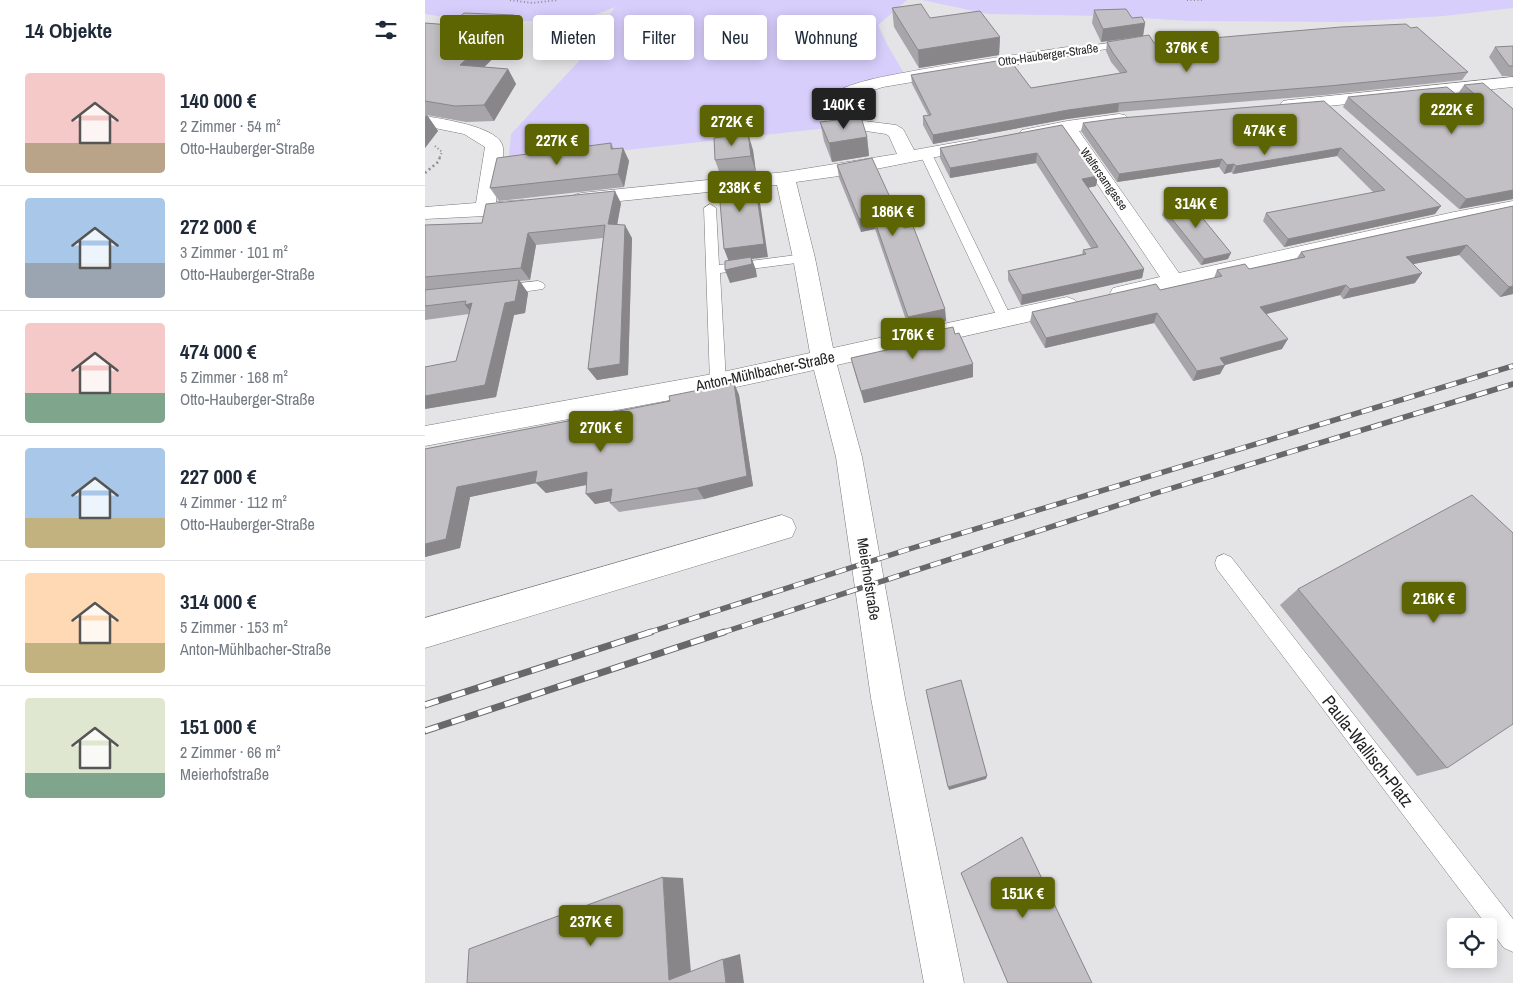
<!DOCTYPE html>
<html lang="de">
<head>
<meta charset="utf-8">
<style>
	body { margin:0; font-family:"Archivo Narrow",sans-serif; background:#f2f2f3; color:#1f2937; height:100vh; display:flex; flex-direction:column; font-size:19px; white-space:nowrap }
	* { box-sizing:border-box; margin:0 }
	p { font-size:16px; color:#747a83 }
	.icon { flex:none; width:28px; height:28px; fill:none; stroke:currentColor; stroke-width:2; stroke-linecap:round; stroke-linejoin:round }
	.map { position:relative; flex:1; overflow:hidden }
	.panel { display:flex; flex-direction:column; background:#fff; width:425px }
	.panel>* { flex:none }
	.guide { position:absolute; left:15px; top:15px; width:475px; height:45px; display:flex; gap:10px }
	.controls { position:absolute; left:1022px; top:918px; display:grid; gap:10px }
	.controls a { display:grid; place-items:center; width:50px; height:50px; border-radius:5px; background:#fff; box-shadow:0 2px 12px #0003; font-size:25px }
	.price { position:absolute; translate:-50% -42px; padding:0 11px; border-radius:5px; background:#5d6503; color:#fff; font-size:16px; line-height:32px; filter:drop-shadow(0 1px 2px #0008) }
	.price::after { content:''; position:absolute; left:50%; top:30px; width:15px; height:11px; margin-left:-8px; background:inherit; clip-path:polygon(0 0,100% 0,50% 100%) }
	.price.selected { background:#222; color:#fff }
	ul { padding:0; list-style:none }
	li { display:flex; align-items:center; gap:15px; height:125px; padding:0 25px }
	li+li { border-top:1px solid #e0e1e3 }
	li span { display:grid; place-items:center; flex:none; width:140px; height:100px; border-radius:5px; color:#555 }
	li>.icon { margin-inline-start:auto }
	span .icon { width:60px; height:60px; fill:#fffc; stroke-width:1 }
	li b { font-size:21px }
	h2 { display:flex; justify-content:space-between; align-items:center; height:60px; padding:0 25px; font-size:21px }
	.chip { padding:0 18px; border-radius:5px; background:#fff; box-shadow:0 2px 12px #0003; font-size:18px; line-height:45px }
	.chip.selected { background:#5d6503; color:#fff }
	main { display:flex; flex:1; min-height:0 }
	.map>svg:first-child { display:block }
</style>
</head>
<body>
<main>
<section class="panel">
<h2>14 Objekte<svg class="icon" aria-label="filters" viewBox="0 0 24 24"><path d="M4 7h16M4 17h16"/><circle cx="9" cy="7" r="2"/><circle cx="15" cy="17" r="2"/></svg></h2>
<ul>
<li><span style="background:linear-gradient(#f6c9c9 70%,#b9a48a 0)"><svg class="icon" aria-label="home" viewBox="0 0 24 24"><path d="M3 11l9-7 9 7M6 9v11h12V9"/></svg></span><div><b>140 000 €</b><p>2 Zimmer · 54 m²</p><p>Otto-Hauberger-Straße</p></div></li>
<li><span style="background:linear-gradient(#a9c7e8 65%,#9aa5b1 0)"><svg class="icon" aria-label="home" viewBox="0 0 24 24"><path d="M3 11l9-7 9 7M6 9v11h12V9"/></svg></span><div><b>272 000 €</b><p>3 Zimmer · 101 m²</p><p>Otto-Hauberger-Straße</p></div></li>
<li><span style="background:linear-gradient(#f6c9c9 70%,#7fa58c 0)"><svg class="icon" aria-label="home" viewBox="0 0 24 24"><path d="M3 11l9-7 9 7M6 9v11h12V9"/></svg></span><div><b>474 000 €</b><p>5 Zimmer · 168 m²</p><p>Otto-Hauberger-Straße</p></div></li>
<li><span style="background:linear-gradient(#a9c7e8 70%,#c2b280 0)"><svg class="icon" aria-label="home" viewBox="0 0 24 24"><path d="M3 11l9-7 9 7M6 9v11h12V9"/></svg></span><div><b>227 000 €</b><p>4 Zimmer · 112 m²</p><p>Otto-Hauberger-Straße</p></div></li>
<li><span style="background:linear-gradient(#ffd9b3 70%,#c2b280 0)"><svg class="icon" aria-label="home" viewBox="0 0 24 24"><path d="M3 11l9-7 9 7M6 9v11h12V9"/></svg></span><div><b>314 000 €</b><p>5 Zimmer · 153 m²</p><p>Anton-Mühlbacher-Straße</p></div></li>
<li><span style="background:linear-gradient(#dfe7d0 75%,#7fa58c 0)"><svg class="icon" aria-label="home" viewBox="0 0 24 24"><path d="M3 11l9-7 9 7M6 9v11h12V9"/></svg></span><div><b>151 000 €</b><p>2 Zimmer · 66 m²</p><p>Meierhofstraße</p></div></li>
</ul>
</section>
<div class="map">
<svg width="1088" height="983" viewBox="0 0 1088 983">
	<rect width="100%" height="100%" fill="#e4e4e7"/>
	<g fill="#d7cefb">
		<path d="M0,0H482L453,25L462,44L480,75C466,79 393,97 391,112C390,121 406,125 412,127L83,163L86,134L153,62L190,7L149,23L26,18L0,14Z"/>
		<polygon points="497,0 1088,0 1088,8 1019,16 921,22 767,21 680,16 563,14"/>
	</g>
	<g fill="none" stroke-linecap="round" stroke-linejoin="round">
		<defs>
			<g id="lane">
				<polygon points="705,40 708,41 708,45 649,54 644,51 649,48"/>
				<polygon points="501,151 507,154 587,319 585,323 575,323 573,319 495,154"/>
				<polygon points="285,204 291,208 294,265 379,254 384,255 386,258 384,261 379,262 295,273 301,382 299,386 293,388 287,386 285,382 279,208"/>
				<polygon points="113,281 118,283 120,286 118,289 75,295 70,293 68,290 70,287 75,285"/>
				<polygon points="799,554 806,557 1088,919 1088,952 1079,948 792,569 790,563 792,557"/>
			</g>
			<g id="street">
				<path d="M649,46L654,48L657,51L654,54L458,87L430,96L411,106V112L423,119L471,125L478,129L489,150L551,139L557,140L560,144L557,148L551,149L421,175L371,182L390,258L408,348L642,297L650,300L653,305L650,310L642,313L412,365L437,457L480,698L539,983H499L446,698L411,457L389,370L293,391L0,446V426L293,373L385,353L368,258L352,185L156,205L149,203L146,199L149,195L156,193L360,172L472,154L464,136L461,134L408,126L393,114C394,109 394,103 398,100C421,81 464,76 493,70C545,61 597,54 649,46Z"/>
				<polygon points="1088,77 1088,87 864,110 858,109 855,105 858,101 864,100"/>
				<polygon points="694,114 700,115 703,119 700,123 654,131 754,273 1029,212 1088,201 1088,213 1029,224 696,301 688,298 685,293 688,288 735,277 638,133 603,139 597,138 594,134 597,130 642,121"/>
				<path d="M0,116C17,119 77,127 78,148C79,165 73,185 71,202L98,200L105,202L108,206L105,210L60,216L0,219V207L51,203L60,147L39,134L0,126Z"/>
				<polygon points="357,515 367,519 371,528 367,537 0,648 0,618"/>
			</g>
		</defs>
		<use href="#lane" stroke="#78787b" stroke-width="1"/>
		<use href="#street" stroke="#78787b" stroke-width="1"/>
		<g stroke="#8e8e91" stroke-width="2" stroke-dasharray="1 2.5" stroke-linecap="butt">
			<polyline points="85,0 107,3 133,0"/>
			<polyline points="762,0 779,0"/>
			<polyline points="10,146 17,152 14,159"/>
		</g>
		<polyline stroke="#8e8e91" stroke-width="2.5" stroke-dasharray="2 3" stroke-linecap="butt" points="0,173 13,162 15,157"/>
		<use href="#lane" fill="#fff" fill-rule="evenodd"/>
		<use href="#street" fill="#fff" fill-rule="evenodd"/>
		<defs>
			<g id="rail-far1">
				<polyline points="222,633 481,550 1088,366"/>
				<polyline points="296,633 731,493 1088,384"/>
			</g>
			<g id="rail">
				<polyline points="0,705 226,632"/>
				<polyline points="0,731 299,632"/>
			</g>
		</defs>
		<use href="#rail-far1" stroke="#68686a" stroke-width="5.5"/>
		<use href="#rail" stroke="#68686a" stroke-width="7"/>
		<use href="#rail-far1" stroke="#fff" stroke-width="4" stroke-dasharray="11" stroke-linecap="butt"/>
		<use href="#rail" stroke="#fff" stroke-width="5" stroke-dasharray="14" stroke-linecap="butt"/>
	</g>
	<g fill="#a7a5a9">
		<polygon points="467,8 575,37 574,55 494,68 469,27"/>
		<polygon points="669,10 707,18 720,23 718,36 676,42 667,23"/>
		<polygon points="0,23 97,30 59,67 83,69 91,84 69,121 41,122 2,115 13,131 0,148"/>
		<polygon points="682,42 729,43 1043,72 1037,80 900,95 693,112 642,119 508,144 498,125 498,116 503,115 487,84 486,75 606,88 695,73 686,62 681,51"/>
		<polygon points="1088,46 1088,76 1077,76 1064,57 1070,47"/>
		<polygon points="1039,85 1088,109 1088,199 1034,209 918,107 923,97 1032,95"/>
		<polygon points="899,101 1010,214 859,247 838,221 841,213 949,193 912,156 808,174 806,172 799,174 794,167 692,182 656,131 658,123"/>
		<polygon points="395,122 442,137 444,156 407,162 399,141"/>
		<polygon points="637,125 673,176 671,186 663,188 719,269 717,278 596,305 583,280 583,271 657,254 658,250 666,248 611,163 525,178 515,158 515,148"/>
		<polygon points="186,143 189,149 198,148 204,161 199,187 74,201 65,188"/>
		<polygon points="328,150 331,173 296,177 290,160"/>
		<polygon points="412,165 479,228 520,309 521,321 484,329 450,229 436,232 414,178"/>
		<polygon points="196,203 192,225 207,238 203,375 172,380 163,369 178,238 111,245 105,280 95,281 103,293 100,313 89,315 71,397 0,409 0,367 31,361 44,314 0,320 0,225 57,223"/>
		<polygon points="1088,206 1088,294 1075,297 1034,255 988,264 990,283 918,299 915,295 841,314 857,349 800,365 795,374 768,381 729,323 620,348 605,322 607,312 735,290 789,278 792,270 824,269 872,258 876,252"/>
		<polygon points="739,209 803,259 776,265 737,215"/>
		<polygon points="490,335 548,377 439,403 429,370 426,358 490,344"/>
		<polygon points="309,383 314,395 328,486 279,499 194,512 185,503 185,501 170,504 161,485 121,493 111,483 45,497 35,548 0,557 0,449 245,401"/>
		<polygon points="873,589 1022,768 992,776 855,605"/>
	</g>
	<g fill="#888689">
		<polygon points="89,15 97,30 45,81 35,65"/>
		<polygon points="720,23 718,36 676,42 678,29"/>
		<polygon points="575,37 574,55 494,68 493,50"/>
		<polygon points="83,69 91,84 69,121 59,105"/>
		<polygon points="694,103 693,112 642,119 508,144 508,135 643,110"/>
		<polygon points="2,115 13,131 0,148 0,117"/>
		<polygon points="323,133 328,150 331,173 326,156"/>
		<polygon points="442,137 444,156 407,162 404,143"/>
		<polygon points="198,148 204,161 199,187 193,174"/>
		<polygon points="916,148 912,156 808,174 811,166"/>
		<polygon points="612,153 611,163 525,178 525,168"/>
		<polygon points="797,159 794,167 692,182 694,174"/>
		<polygon points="809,164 806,172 799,174 802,165"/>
		<polygon points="329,176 333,189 343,257 327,259 331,270 332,277 305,283 300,270 304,262 299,249"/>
		<polygon points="673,176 671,186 656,189 657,179"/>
		<polygon points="1088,190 1088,199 1034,209 1041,199"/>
		<polygon points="190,191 196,203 190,237 183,224"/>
		<polygon points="1016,206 1010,214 859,247 863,239"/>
		<polygon points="448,216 450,229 436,232 434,219"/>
		<polygon points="200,225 207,238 203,375 172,380 163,369"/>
		<polygon points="103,233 111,245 105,280 96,268"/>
		<polygon points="1042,245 1034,255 974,267 981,257"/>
		<polygon points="806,253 803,259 776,265 779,259"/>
		<polygon points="719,269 717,278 596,305 597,295"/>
		<polygon points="997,273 990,283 918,299 925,289"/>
		<polygon points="94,280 103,293 100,313 89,315 71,397 0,409 0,396 60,385 80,303"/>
		<polygon points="921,285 915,295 830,317 835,307"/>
		<polygon points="1088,286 1088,294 1075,297 1084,287"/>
		<polygon points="47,303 50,317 40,305"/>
		<polygon points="520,309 521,321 484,329 483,317"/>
		<polygon points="732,313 729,323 620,348 621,338"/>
		<polygon points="863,339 857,349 800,365 795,374 768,381 772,371 795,358"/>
		<polygon points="548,364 548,377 439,403 436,391"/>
		<polygon points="309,383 314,395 328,486 279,499 272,488"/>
		<polygon points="112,471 162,472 171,483 121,493 111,483 45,497 35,548 0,557 0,544 32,487"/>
		<polygon points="187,489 196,499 170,504 161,494"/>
		<polygon points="562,776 561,779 524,790 523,787"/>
		<polygon points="238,877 258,878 266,973 244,980"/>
		<polygon points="315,954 319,983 301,983 298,959"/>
	</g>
	<g fill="#c2c0c4" stroke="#888689">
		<polygon points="496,4 505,18 555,11 575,37 493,50 467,8"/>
		<polygon points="701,9 707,18 717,17 720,23 678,29 669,10"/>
		<polygon points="39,13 89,15 35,65 83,69 59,105 30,106 0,101 0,23 25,25"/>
		<polygon points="981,24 986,28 992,27 1043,72 904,86 694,103 643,110 508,135 498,116 506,115 486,75 584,59 606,88 702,72 688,53 682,42 724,35 729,43 916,27"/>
		<polygon points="1088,46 1088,66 1084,66 1070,47"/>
		<polygon points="1058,83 1088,109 1088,190 1041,199 923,97 1022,87 1044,105 1054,106 1056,103 1055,99 1039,85"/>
		<polygon points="899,101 1016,206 863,239 841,213 960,190 916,148 811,166 809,164 802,165 797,159 694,174 658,123 695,118"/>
		<polygon points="436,117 442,137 404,143 395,122"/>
		<polygon points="637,125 673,176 657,179 719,269 597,295 583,271 661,254 658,250 673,247 612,153 525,168 515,148"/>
		<polygon points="323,133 326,156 290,160 289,138"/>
		<polygon points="186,143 186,149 198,148 193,174 65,188 72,158"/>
		<polygon points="447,158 479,228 488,226 520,309 483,317 448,216 434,219 412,165"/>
		<polygon points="329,176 339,244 299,249 293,179"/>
		<polygon points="190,191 183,224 200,225 195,364 163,369 180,225 103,233 96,268 0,277 0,225 57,223 61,204"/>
		<polygon points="758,194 806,253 779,259 739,209"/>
		<polygon points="1088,206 1088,286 1084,287 1042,245 981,257 997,273 925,289 921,285 835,307 863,339 795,358 800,365 772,371 732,313 621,338 607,312 731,284 735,290 797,276 792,270 820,264 824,269 880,257 876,252"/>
		<polygon points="326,257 327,264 300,270 300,261"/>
		<polygon points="94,280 90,301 80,303 60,385 0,396 0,367 31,361 47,303 40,305 41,301 0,306 0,290"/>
		<polygon points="528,327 530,334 534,333 548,364 436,391 426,358 492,343 490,335"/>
		<polygon points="309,383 322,476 272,488 185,503 187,489 161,494 162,472 110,483 112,471 32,487 21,539 0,544 0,449 245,401 244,396"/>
		<polygon points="1047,495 1088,533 1088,724 1022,768 873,589"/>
		<polygon points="536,680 562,776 523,787 501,690"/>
		<polygon points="597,837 667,983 583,983 536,873"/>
		<polygon points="238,877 244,980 298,959 301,983 42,983 44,949"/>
	</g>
	<g text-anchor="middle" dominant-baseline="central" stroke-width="4.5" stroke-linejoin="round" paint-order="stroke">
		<g font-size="12" fill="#1f1f20" stroke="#fff">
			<text transform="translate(623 55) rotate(-8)">Otto-Hauberger-Straße</text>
			<text transform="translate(679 179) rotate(55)">Walfersamgasse</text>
		</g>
		<g font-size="15" fill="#1f1f20" stroke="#fff">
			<text transform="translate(340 371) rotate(-12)">Anton-Mühlbacher-Straße</text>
			<text transform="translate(444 579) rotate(81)">Meierhofstraße</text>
		</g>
		<g font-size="18" fill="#1f1f20" stroke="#fff">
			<text transform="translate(943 751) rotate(52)">Paula-Wallisch-Platz</text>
		</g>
	</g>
</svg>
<div class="controls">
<a><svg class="icon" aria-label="locate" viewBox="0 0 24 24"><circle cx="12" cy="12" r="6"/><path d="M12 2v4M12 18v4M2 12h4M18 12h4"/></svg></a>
</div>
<b class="price" style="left:762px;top:73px">376K €</b>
<b class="price selected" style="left:419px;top:130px">140K €</b>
<b class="price" style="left:1027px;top:135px">222K €</b>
<b class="price" style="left:307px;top:147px">272K €</b>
<b class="price" style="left:840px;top:156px">474K €</b>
<b class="price" style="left:132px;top:166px">227K €</b>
<b class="price" style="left:315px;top:213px">238K €</b>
<b class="price" style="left:771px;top:229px">314K €</b>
<b class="price" style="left:468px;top:237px">186K €</b>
<b class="price" style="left:488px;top:360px">176K €</b>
<b class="price" style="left:176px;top:453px">270K €</b>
<b class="price" style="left:1009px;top:624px">216K €</b>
<b class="price" style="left:598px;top:919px">151K €</b>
<b class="price" style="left:166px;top:947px">237K €</b>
<div class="guide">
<a class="chip selected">Kaufen</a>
<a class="chip">Mieten</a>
<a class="chip">Filter</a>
<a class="chip">Neu</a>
<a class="chip">Wohnung</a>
</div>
</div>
</main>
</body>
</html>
